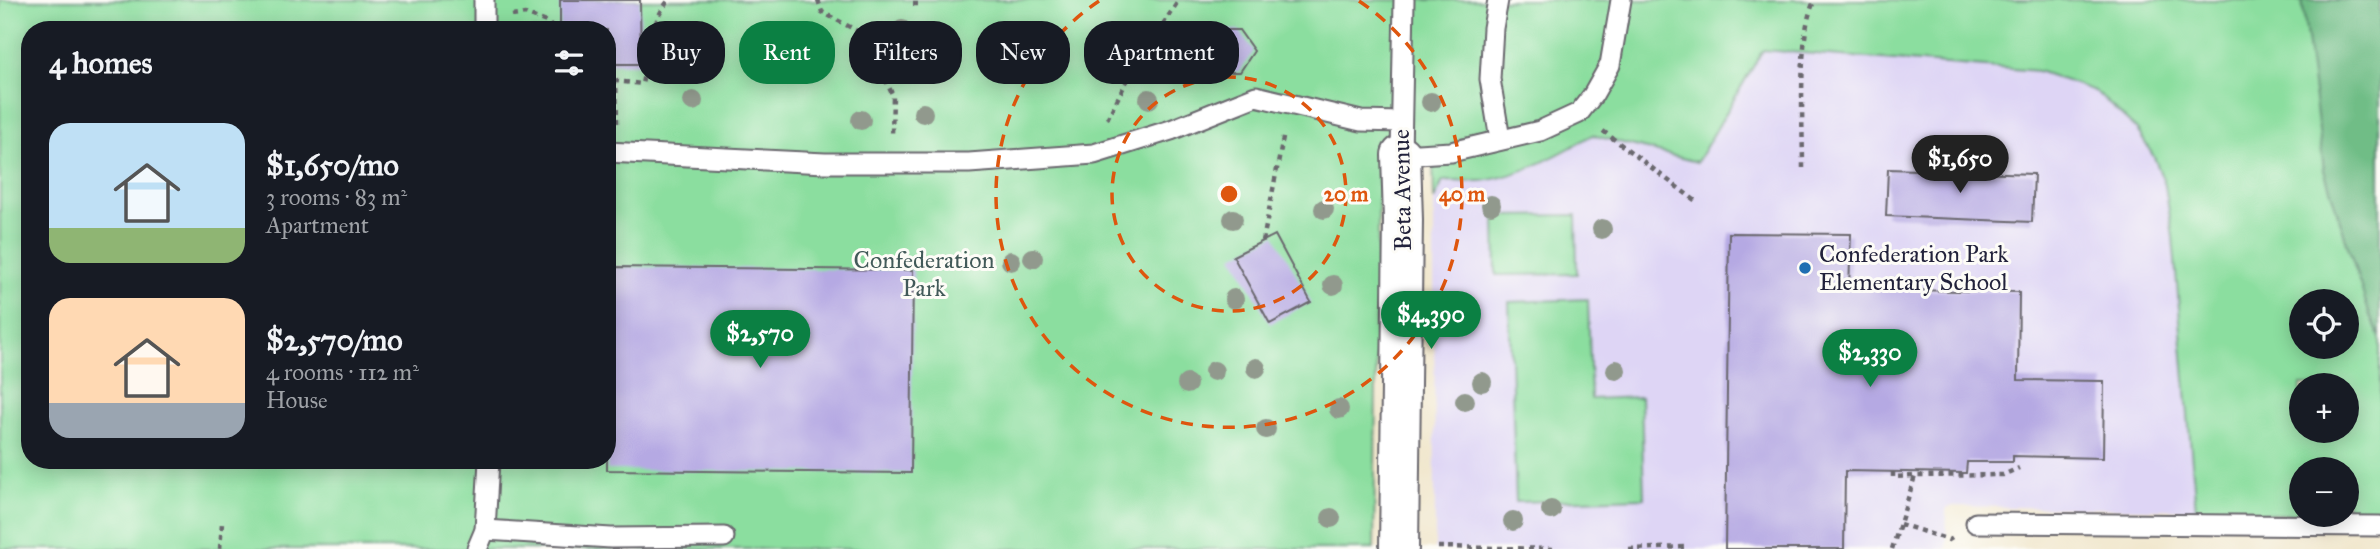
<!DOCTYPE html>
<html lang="en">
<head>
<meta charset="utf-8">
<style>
	body { margin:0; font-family:"IM FELL Great Primer",serif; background:#20242c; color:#f1f3f6; height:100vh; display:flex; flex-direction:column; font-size:26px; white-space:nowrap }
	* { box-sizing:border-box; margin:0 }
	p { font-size:23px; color:#9ea1a6 }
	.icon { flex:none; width:38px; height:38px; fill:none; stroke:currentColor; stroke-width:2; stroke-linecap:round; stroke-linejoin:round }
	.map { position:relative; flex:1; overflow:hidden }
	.drawer { position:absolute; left:21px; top:21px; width:595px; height:448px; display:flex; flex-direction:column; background:#171b24; border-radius:28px; box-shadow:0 4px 18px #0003 }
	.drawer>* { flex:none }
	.guide { position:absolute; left:637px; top:21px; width:665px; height:63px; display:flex; gap:14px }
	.buttons { position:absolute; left:2289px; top:289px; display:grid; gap:14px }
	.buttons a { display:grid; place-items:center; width:70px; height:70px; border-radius:50%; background:#171b24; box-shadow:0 4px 18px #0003; font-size:35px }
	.price { position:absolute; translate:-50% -60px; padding:0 16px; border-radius:24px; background:#0b8043; color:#fff; font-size:23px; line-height:46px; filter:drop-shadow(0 2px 4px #0008) }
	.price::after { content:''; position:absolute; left:50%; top:42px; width:21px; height:16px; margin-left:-10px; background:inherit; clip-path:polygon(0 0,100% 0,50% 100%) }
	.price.active { background:#222; color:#fff }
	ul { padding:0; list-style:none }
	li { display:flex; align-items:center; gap:21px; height:175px; padding:0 28px }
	li span { display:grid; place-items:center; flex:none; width:196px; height:140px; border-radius:21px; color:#555 }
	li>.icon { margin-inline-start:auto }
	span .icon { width:84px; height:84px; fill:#fffc; stroke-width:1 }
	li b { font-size:30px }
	h2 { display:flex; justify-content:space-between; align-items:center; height:84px; padding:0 28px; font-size:30px }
	.tag { padding:0 24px; border-radius:28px; background:#171b24; box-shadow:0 4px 18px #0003; font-size:24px; line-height:63px }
	.tag.active { background:#0b8043; color:#fff }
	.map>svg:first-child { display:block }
</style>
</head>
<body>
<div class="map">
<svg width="2380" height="549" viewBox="0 0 2380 549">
	<rect width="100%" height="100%" fill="#fdfcf7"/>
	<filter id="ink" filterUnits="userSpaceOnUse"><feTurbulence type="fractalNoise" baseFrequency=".0143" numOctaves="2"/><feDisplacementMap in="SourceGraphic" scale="14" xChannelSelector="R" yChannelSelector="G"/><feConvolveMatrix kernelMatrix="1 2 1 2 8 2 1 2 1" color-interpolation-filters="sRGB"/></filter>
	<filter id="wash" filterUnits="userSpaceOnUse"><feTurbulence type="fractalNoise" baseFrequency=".00686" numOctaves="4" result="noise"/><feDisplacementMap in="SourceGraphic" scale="28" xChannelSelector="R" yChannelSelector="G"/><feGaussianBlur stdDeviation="1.57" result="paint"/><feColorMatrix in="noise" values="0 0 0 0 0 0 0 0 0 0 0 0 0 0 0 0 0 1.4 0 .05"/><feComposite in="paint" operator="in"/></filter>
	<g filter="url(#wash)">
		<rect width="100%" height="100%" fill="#f1e7cd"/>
		<polygon fill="#ded5f5" points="1762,50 2038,71 2095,91 2137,130 2154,157 2165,185 2173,237 2196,510 1953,506 1946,509 1947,549 1435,549 1434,200 1443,181 1481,181 1561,154 1592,135 1697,162"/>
		<g fill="#8bde9f" stroke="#56806d" stroke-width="2" fill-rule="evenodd">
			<path d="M0,0H2380V519L2196,510L2173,237L2165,185L2154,157L2137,130L2095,91L2038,71L1763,50L1697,162L1592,135C1561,154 1519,177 1481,181C1469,182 1456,181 1443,181L1434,200L1433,160L1379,153L1374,549H0ZM30,30H607V460H30ZM2301,301H2347V346H2301ZM2301,385H2347V430H2301ZM2301,469H2347V514H2301Z"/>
			<polygon points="1576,215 1577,274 1496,275 1495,216"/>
			<polygon points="1588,299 1591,399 1641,397 1644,498 1516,502 1509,302"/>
		</g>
		<polygon fill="#70bd86" stroke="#497060" stroke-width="2" points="2302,0 2380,0 2380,337 2370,316 2324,170"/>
		<g id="blocks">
			<g fill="#b5a9e3">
				<polygon points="560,0 640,0 641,64 607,64 607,30 560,30"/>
				<polygon points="1216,30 1239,30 1254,51 1240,72 1218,72 1203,49"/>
				<polygon points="1888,169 2034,174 2032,222 1886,216"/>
				<polygon points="1729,233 1851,234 1849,289 2019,292 2018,380 2104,381 2103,458 2013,456 2013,462 1967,462 1966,473 1845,471 1844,549 1725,549"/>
				<polygon points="1275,235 1311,302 1270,324 1233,256"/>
				<polygon points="607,267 913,270 911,473 607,470"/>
			</g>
		</g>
	</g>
	<g filter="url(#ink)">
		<use href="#blocks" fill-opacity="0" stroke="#6a676e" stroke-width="2"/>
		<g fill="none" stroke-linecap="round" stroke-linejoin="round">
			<defs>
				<g id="service">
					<polyline points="484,0 484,30"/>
					<polyline points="1404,0 1401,155 1451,152 1540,131 1579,113 1593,95 1610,65 1621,0"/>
					<polyline points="1498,0 1493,28 1490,79 1500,139"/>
					<polyline points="607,152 825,163 969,163 1094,154 1171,130 1256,96 1361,121 1401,122"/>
					<polyline points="1976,523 2380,526"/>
					<polyline points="485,530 611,538 724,537"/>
					<polyline points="477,549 485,530 489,460"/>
				</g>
				<polyline id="minor" points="1399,549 1403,220 1401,155"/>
			</defs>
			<use href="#service" stroke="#6a676e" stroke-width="23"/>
			<use href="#minor" stroke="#6a676e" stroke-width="42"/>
			<g stroke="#6a676e" stroke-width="4.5" stroke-dasharray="5 5" stroke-linecap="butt">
				<polyline points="818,0 822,12 865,35 893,96 892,134"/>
				<polyline points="913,4 923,4"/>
				<polyline points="512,16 525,14 549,23 553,30"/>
				<polyline points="913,47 922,47"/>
				<polyline points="1107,119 1132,71 1179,0"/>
				<path d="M617,123L616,81L642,84C648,55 650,24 668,1"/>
				<polyline points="1603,131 1697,202"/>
				<path d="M1803,168C1803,128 1797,30 1815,0"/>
				<polyline points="1263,241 1284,133"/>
				<polyline points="1893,472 1893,477 1915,476"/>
				<polyline points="1900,524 1949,540 1952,538"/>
				<polyline points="1438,547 1556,549"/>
				<polyline points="220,549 222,523"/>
				<polyline points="1629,549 1686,547"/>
				<polyline points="1892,549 1915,476 2003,475 2019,468"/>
			</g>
			<use href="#service" stroke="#fff" stroke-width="19"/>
			<use href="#minor" stroke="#fff" stroke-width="38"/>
		</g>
		<g fill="#91998d">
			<circle cx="902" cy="30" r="10"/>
			<circle cx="1149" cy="99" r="10"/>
			<circle cx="693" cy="101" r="10"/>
			<circle cx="1431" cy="102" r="10"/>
			<circle cx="923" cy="113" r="10"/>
			<circle cx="861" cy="120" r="10"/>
			<circle cx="1491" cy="205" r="10"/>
			<circle cx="1324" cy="209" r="10"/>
			<circle cx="1233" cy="219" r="10"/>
			<circle cx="1602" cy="229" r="10"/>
			<circle cx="1033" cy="258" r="10"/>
			<circle cx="1011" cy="261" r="10"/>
			<circle cx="1333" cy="285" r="10"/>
			<circle cx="1234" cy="299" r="10"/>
			<circle cx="1256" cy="368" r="10"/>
			<circle cx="1616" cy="370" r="10"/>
			<circle cx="1214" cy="371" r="10"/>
			<circle cx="1482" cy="382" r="10"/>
			<circle cx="1187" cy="384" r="10"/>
			<circle cx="1465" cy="401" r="10"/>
			<circle cx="1339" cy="409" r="10"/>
			<circle cx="1266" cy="429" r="10"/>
			<circle cx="1551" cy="510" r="10"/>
			<circle cx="1331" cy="518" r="10"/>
			<circle cx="1513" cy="521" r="10"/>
		</g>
	</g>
	<g fill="none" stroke="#de560e" stroke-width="3.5" stroke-dasharray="12 9">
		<circle cx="1229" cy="194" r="117"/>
		<path d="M1359 1A233 233 0 1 1 1099 1"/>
	</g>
	<circle fill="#1f6fb2" stroke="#fdfcf7" stroke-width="2.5" cx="1805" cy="268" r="7"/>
	<g text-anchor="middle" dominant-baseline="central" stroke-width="6" stroke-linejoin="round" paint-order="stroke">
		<g font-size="24" fill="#22223b" stroke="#fdfcf7">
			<text transform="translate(1402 190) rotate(-91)">Beta Avenue</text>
		</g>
		<g font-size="24" fill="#22223b" stroke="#fdfcf7" text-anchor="start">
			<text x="1819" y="254">Confederation Park<tspan x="1819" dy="28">Elementary School</tspan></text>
		</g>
		<g font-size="24" fill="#425a59" stroke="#fdfcf7">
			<text x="924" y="260">Confederation<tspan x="924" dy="28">Park</tspan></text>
		</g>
	</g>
	<circle cx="1229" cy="194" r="10" fill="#de560e" stroke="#fdfcf7" stroke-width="3.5"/>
	<g font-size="21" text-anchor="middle" font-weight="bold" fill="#de560e" stroke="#fdfcf7" stroke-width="6" stroke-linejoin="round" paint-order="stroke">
		<text x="1346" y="201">20 m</text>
		<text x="1462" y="201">40 m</text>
	</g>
</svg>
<div class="buttons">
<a><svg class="icon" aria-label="locate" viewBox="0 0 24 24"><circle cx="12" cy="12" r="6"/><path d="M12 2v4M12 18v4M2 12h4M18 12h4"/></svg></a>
<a>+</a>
<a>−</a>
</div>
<b class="price active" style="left:1960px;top:195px">$1,650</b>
<b class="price" style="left:1431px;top:351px">$4,390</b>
<b class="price" style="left:760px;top:370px">$2,570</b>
<b class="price" style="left:1870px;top:389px">$2,330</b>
<div class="guide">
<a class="tag">Buy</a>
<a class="tag active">Rent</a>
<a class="tag">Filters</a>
<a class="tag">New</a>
<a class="tag">Apartment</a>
</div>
<section class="drawer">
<h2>4 homes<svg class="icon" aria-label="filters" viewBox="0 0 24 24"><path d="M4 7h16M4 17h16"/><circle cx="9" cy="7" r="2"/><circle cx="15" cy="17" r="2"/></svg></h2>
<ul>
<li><span style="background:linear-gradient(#bfe0f5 75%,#8fb573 0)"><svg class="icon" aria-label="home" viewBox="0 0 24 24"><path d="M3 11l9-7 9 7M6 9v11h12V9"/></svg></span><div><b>$1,650/mo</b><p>3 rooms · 83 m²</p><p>Apartment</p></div></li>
<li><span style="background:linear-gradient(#ffd9b3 75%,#9aa5b1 0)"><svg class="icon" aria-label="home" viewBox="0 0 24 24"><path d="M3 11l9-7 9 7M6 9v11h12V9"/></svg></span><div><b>$2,570/mo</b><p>4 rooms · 112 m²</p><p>House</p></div></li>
</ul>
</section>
</div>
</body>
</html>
